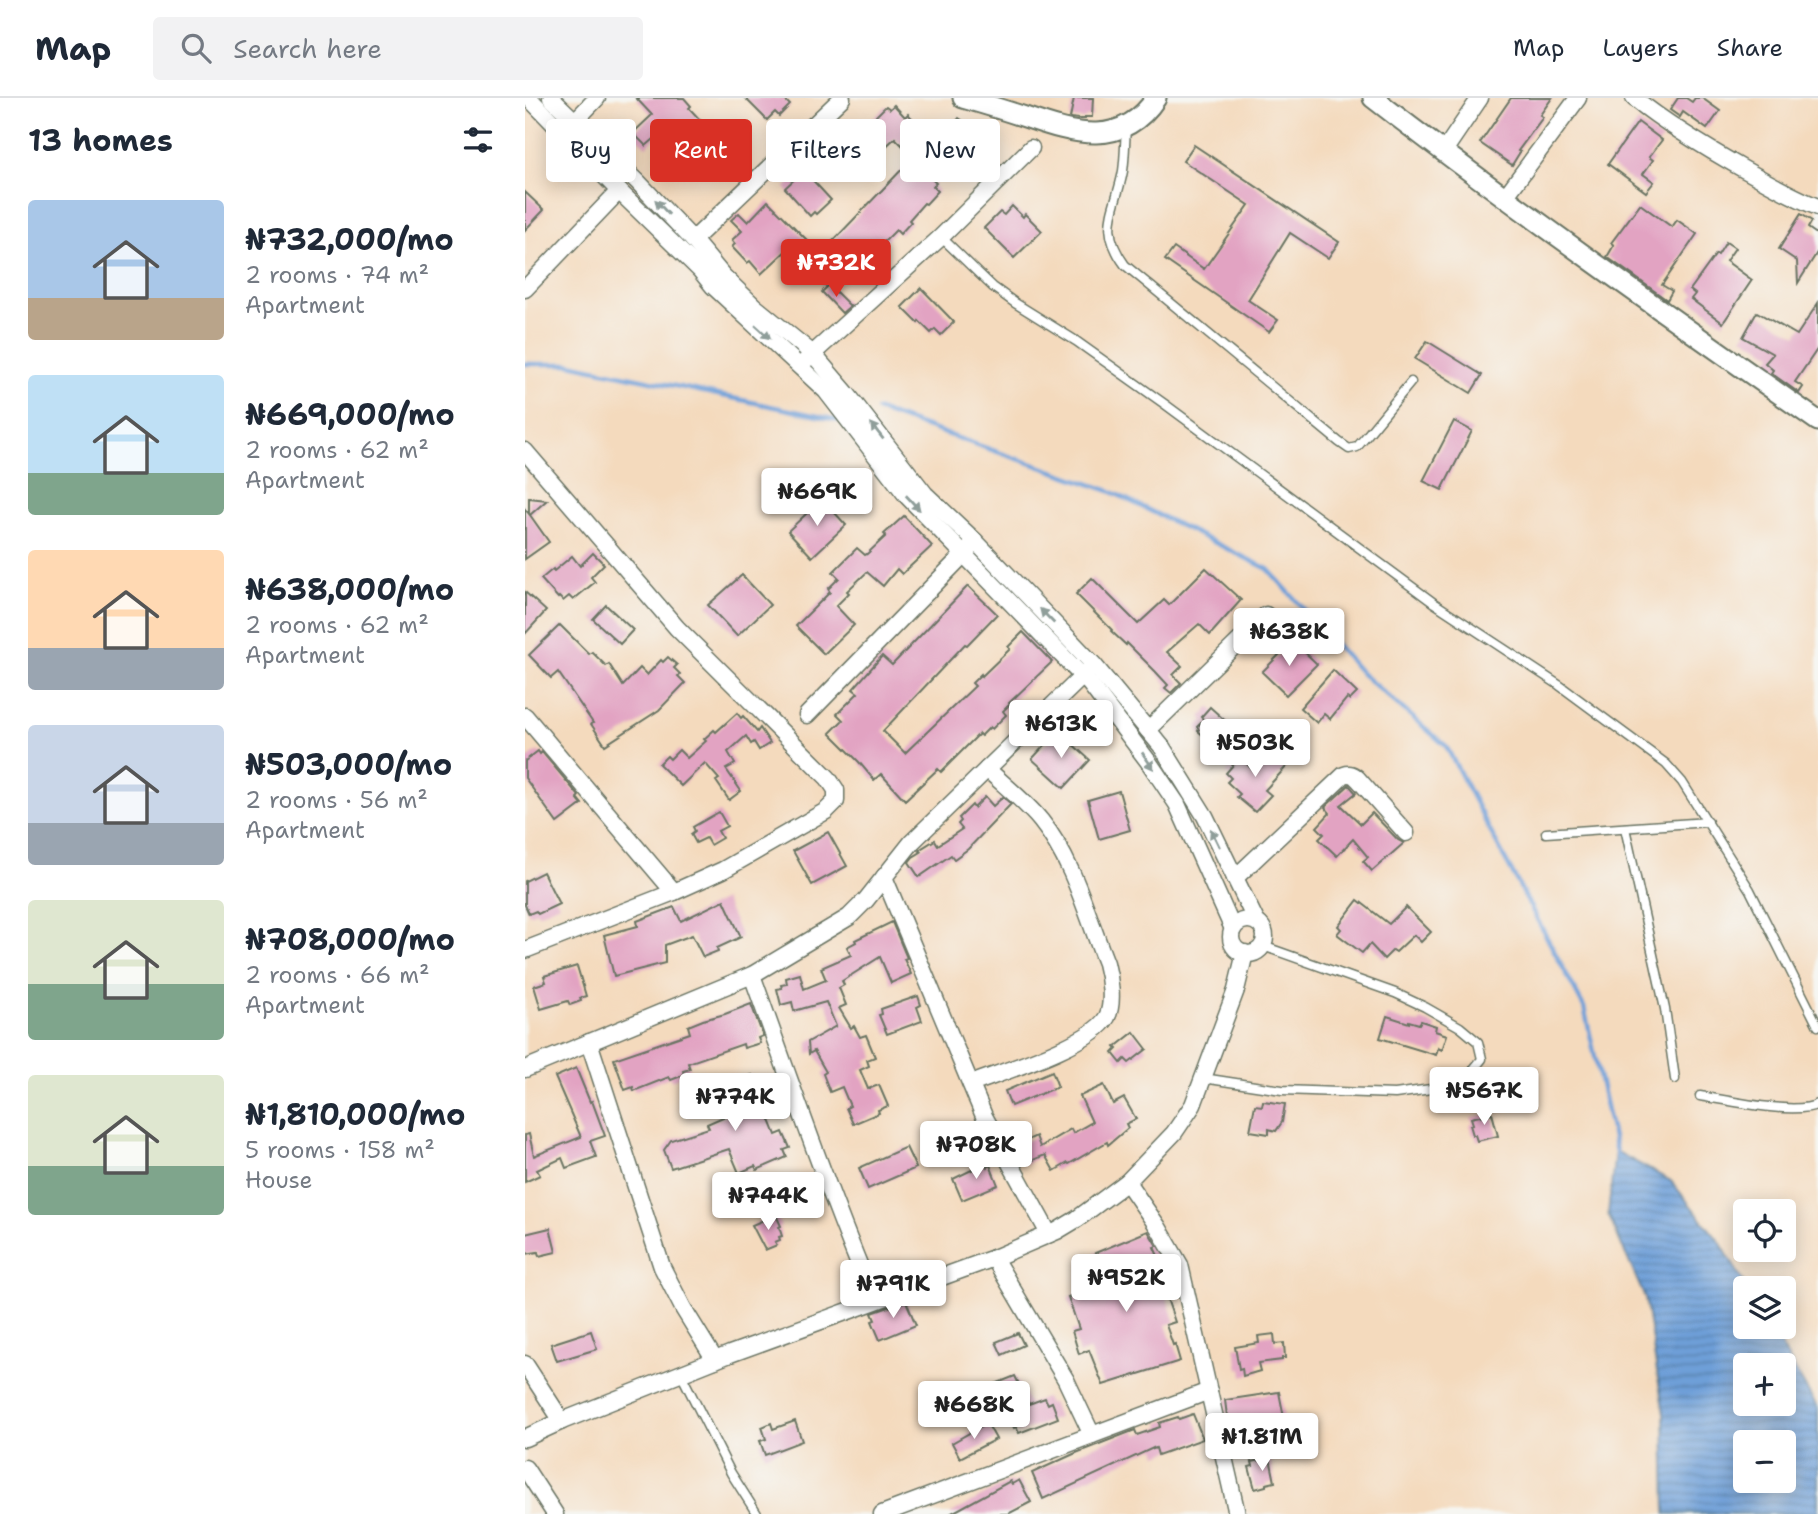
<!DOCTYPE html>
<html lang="en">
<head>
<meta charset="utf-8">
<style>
	body { margin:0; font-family:"Shantell Sans",sans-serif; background:#f2f2f3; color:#1f2937; height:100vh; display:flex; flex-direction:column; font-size:26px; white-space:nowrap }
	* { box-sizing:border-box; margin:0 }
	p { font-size:23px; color:#747a83 }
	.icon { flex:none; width:38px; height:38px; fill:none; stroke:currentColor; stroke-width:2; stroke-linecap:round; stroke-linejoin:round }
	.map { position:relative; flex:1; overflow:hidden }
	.details { display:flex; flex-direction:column; background:#fff; width:525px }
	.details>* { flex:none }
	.top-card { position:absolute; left:21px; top:21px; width:665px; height:63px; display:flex; gap:14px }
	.tools { position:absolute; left:1208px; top:1101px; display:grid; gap:14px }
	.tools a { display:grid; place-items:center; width:63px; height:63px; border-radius:7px; background:#fff; box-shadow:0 4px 18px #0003; font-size:35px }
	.price { position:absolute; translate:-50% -60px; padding:0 16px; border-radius:7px; background:#fff; color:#222; font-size:23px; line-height:46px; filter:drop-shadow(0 2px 4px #0008) }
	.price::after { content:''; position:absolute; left:50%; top:42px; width:21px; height:16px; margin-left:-10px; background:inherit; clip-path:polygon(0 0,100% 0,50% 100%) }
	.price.selected { background:#d93025; color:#fff }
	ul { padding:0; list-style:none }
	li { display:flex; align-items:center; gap:21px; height:175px; padding:0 28px }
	li span { display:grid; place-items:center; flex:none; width:196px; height:140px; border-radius:7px; color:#555 }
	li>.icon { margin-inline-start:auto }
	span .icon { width:84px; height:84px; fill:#fffc; stroke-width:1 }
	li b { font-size:30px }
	h2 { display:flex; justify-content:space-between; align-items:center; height:84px; padding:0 28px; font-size:30px }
	.chip { padding:0 24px; border-radius:7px; background:#fff; box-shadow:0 4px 18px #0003; font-size:24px; line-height:63px }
	.chip.selected { background:#d93025; color:#fff }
	header { display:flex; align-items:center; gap:42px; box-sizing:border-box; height:98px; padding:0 35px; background:#fff; border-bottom:2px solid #e0e1e3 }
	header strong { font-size:33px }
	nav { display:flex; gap:38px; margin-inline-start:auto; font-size:24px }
	.search { width:490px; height:63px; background:#f2f2f3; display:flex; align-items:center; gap:18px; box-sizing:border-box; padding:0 24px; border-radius:7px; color:#747a83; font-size:26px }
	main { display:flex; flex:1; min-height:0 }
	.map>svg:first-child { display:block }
</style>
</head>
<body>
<header>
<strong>Map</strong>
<div class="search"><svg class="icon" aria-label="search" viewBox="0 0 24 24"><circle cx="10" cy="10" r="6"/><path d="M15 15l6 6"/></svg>Search here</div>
<nav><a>Map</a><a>Layers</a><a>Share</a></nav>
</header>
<main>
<section class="details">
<h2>13 homes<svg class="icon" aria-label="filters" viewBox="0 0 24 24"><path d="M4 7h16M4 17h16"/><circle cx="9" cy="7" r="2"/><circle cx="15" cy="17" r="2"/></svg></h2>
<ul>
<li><span style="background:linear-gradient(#a9c7e8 70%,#b9a48a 0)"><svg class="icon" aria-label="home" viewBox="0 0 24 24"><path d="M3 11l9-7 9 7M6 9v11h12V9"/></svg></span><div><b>₦732,000/mo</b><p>2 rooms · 74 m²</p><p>Apartment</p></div></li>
<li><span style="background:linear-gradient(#bfe0f5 70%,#7fa58c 0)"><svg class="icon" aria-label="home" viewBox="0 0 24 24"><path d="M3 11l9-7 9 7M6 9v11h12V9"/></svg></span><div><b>₦669,000/mo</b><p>2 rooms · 62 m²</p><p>Apartment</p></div></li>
<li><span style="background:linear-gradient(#ffd9b3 70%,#9aa5b1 0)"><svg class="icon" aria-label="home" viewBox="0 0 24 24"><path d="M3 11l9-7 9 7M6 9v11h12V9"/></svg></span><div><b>₦638,000/mo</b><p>2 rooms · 62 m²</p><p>Apartment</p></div></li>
<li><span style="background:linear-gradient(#c9d6e8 70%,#9aa5b1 0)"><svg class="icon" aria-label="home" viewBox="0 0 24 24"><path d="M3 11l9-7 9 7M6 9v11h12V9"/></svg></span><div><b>₦503,000/mo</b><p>2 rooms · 56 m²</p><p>Apartment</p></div></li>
<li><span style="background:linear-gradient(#dfe7d0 60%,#7fa58c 0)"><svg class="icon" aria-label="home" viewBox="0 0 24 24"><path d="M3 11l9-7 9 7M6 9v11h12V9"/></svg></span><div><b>₦708,000/mo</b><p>2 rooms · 66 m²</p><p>Apartment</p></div></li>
<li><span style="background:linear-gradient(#dfe7d0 65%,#7fa58c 0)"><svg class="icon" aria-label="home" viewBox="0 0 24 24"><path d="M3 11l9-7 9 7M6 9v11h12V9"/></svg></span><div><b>₦1,810,000/mo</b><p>5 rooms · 158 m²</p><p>House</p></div></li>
</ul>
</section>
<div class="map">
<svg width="1293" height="1416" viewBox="0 0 1293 1416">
	<defs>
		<pattern id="water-rules" width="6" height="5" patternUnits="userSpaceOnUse" patternTransform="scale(1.75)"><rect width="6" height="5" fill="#6e9fd8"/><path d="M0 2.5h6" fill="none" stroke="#5a83b0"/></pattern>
	</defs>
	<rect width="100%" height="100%" fill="#f6f6f2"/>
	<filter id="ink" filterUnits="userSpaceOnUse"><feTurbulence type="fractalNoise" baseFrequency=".0143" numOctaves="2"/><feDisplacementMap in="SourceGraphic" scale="14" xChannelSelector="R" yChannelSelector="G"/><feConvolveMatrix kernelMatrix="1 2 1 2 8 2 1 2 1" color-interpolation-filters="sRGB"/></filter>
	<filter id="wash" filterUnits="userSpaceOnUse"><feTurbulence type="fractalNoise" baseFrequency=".00686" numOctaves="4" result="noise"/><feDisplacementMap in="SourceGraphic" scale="28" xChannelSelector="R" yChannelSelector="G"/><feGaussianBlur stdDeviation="1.57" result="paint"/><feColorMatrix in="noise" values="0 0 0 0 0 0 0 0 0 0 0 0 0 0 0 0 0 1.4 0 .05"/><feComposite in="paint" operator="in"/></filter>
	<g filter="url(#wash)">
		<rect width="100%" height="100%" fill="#f4dabd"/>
		<path fill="url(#water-rules)" stroke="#466e86" stroke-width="2" fill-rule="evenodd" d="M1090,1053L1146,1083L1195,1144L1222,1190H1220V1228L1245,1229L1293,1311V1416H1141L1139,1316L1120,1200L1083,1116ZM1220,1267H1258V1306H1220ZM1220,1344H1258V1382H1220Z"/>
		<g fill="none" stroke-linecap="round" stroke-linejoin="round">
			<g stroke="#6e9fd8" stroke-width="4.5">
				<polyline points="0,266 45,266 317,323"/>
				<polyline points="352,312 585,393 743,471 837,576 921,648 973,748 1059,909 1092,1058"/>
			</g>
		</g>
		<g id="blocks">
			<g fill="#e2a3c2">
				<polygon points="111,0 159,0 166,8 164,10 207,56 204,59 208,64 199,73 194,68 187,75 143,29 121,48 108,35 127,17"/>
				<polygon points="220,0 258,0 265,7 254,18 250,14 242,22"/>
				<polygon points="549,0 568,0 567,19 560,19 560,21 554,21 545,20"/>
				<polygon points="986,0 1027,0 1015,17 1018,19 993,53 995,54 987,67 955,45"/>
				<polygon points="1153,0 1161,0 1167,4 1170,0 1177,0 1195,13 1182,31 1158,14 1155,19 1145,12"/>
				<polygon points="369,7 380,19 383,16 401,35 411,26 422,36 434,20 444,27 445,25 453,31 457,26 472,38 462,53 458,50 435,73 427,64 422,69 389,37 378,48 370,40 344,64 315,33 328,21 333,26 339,21 343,26 361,8 365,11"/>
				<polygon points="1113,24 1137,42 1124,59 1128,62 1118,76 1129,84 1121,94 1083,66"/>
				<polygon points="669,47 814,144 803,160 765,135 723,202 753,222 744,234 640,162 649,150 679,171 724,107 658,63"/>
				<polygon points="384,64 388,68 390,66 411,85 408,88 413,93 401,106 399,105 384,122 386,124 375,136 371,132 355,148 358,150 339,169 325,156 322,158 308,143"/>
				<polygon points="282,76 306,102 291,116 289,114 285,118 260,90 274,77 277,80"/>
				<polygon points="0,94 19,112 0,132"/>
				<polygon points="243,103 313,173 299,187 263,151 236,176 225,163 222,165 207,149 210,146 207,142 217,133 206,122 214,115 223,124"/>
				<polygon points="1115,106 1147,129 1152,122 1172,136 1137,187 1147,193 1142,202 1082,159 1089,147 1086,145"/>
				<polygon points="487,108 498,119 500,116 517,133 489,160 459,130 475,114 479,117"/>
				<polygon points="1276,116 1287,123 1283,130 1293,137 1293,153 1273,185 1272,163 1254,151"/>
				<polygon points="1201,144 1210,150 1201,163 1227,182 1198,225 1166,201 1170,196 1165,192 1191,156 1193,157"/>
				<polygon points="304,187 325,208 317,215 297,194"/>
				<polygon points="396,190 429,224 416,237 410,231 406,235 394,223 393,225 377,209"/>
				<polygon points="1293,205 1293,250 1270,284 1278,289 1274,295 1246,275 1248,272 1240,265 1248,256 1218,239 1232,214 1272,237"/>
				<polygon points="902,243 957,277 946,295 890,261"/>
				<polygon points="929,323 947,333 917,392 898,383"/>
				<polygon points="4,400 22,402 5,417 24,444 0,461 0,411 4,416"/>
				<polygon points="297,401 321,427 287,459 263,433"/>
				<polygon points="379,418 407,448 377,476 372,471 358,488 342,474 322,493 324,495 311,508 329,527 299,556 271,528 305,494 303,491 314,480 308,474 332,450 340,457 342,456 361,438 359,436"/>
				<polygon points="68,455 79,466 66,479 70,484 48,502 44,498 38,503 34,499 33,500 16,481 28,471 29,473 47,458 55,468"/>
				<polygon points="681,470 716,502 685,537 674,526 642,554 657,568 648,577 656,585 646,595 640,590 643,587 630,573 602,545 601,547 586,533 587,532 551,496 567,480 613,526 639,502 644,507"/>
				<polygon points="217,477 245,507 212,538 183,507"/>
				<polygon points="443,488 472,516 442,547 440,546 358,633 380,655 450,588 447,585 456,576 457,578 485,551 483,549 498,534 527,564 484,605 485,606 478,613 481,617 467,631 465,629 456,638 454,636 416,674 413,671 380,702 356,676 349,682 334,664 305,635 318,622 312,616 333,595 328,591 357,558 367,567"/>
				<polygon points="0,494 21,513 0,536"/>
				<polygon points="81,507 108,532 95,546 68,521"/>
				<polygon points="35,527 64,556 67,554 81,568 84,566 98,588 115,570 122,577 136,562 138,564 143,559 152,567 149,570 155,576 153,578 160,585 134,612 80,647 66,626 68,625 33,574 26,580 4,557"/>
				<polygon points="768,543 792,566 761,597 737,574"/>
				<polygon points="808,572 832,595 825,602 822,600 805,621 799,616 792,625 775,610"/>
				<polygon points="685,609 716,637 712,642 714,644 702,658 673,633 674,632 672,629 679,622 676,619"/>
				<polygon points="212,615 216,620 218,618 232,634 235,630 245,645 234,652 229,644 226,646 221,638 203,654 210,666 201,671 216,693 204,702 191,683 194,681 180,665 156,688 134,666 142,658 145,661 154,652 162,660 181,643 179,641 189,632 191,634"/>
				<polygon points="533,633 565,662 539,690 507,661"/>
				<polygon points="744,652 762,668 740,692 746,697 730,714 712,699 715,696 702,684 706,680 701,675 715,659 727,671"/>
				<polygon points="13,653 15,656 17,654 54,698 52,700 57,706 32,725 0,680 0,663"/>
				<polygon points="824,687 831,695 816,707 836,726 847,715 873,742 879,745 847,773 838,763 843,759 828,741 812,758 794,741 799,736 792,729 805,715 800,709"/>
				<polygon points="594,693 605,732 574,741 563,702"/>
				<polygon points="460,699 468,708 478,699 486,706 443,751 429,761 426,757 394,779 384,764 388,759 396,754 394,752 410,742 413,747 437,731 433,726 436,723 434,720 447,707 449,710"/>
				<polygon points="194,714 202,728 193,733 197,740 185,747 181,740 171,745 166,736 170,733 168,729"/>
				<polygon points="303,734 322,768 287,787 268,753"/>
				<polygon points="18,774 34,806 13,816 11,813 4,816 0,807 0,783"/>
				<polygon points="199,802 216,839 192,850 193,853 178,859 167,837 140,847 140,865 89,878 79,837 113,828 112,823 149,809 156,823"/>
				<polygon points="833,802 864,826 881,809 906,834 896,844 889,837 871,854 868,852 859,861 845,846 837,855 812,836 816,831 813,828"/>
				<polygon points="367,824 382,860 379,861 386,876 366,885 355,859 317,883 319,887 314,890 321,907 314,910 326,930 329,928 335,939 341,937 350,959 342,962 344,968 335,972 343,991 354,987 363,1008 353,1012 354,1015 328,1026 321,1010 325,1008 317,989 305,994 298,976 301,974 289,953 284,956 283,944 311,928 301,904 269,913 267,904 256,907 252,891 257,890 256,887 262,886 261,880 275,876 279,891 301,882 296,870 326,857 322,849 331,844 330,842"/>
				<polygon points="52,868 61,898 55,900 56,903 45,907 43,903 16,911 9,888 21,884 19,878"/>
				<polygon points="393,898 396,907 392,909 397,923 362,936 354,917 357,916 356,911"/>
				<polygon points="226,906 238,938 233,940 235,945 219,950 218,946 163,965 165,971 158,973 159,977 146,982 144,979 109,993 108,989 100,992 89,961 165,935 163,928 178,922 200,916"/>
				<polygon points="862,918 884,925 884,923 894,926 896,923 911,928 910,933 922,937 917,952 913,950 911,957 855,940"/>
				<polygon points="609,934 622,951 604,965 600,961 596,965 588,955 592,951 590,949"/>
				<polygon points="51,970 65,1004 67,1003 80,1038 65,1043 71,1059 41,1070 37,1060 12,1072 15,1077 0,1084 0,1037 4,1036 9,1058 56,1039 30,979"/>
				<polygon points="527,973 533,989 486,1008 480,993"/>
				<polygon points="227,977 251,1037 258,1034 265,1050 259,1052 262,1059 232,1072 230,1068 214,1075 204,1051 146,1070 139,1052 146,1042 184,1030 182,1026 205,1016 195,988"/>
				<polygon points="579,987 588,1006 599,1000 611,1021 601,1026 603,1030 583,1047 582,1044 544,1066 543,1065 529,1073 520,1057 499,1066 492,1047 511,1038 515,1049 546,1031 548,1035 567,1024 555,998"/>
				<polygon points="738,1003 760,1006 757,1024 751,1033 744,1031 744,1036 725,1033 730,1007 737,1008"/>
				<polygon points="967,1015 973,1038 952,1043 950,1037 948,1037 945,1027 948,1026 946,1020"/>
				<polygon points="381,1049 391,1070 343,1091 334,1070"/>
				<polygon points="461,1065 462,1069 465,1067 473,1087 437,1102 428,1081"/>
				<polygon points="251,1117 256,1128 254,1129 257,1138 254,1139 255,1142 250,1144 252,1147 240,1152 227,1127"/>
				<polygon points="25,1130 31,1154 14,1158 13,1154 0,1156 0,1136"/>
				<polygon points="623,1133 632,1148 629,1149 633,1158 628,1160 650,1224 641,1227 648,1247 650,1246 655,1263 578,1287 564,1252 554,1256 547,1233 554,1231 543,1199 583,1186 570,1155"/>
				<polygon points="381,1203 391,1227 355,1242 347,1223 350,1222 347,1215"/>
				<polygon points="66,1233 72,1251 32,1263 26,1246"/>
				<polygon points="493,1235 499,1247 477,1257 471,1244"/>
				<polygon points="749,1236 750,1246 759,1245 760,1260 757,1260 757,1262 733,1265 735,1273 718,1278 717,1270 714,1271 710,1249 734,1245 733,1238"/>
				<polygon points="490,1278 504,1306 520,1300 523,1306 527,1304 533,1320 494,1335 491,1329 489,1330 480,1309 474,1311 465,1288"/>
				<polygon points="754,1294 761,1330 724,1337 723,1328 719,1329 718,1319 704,1321 703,1317 702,1318 700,1302"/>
				<polygon points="668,1316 678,1341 633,1357 631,1350 628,1351 628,1350 518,1401 507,1375 551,1355 610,1332 612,1337 635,1329 634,1325 653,1319 654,1321"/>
				<polygon points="270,1323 277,1343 240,1357 235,1343 241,1341 237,1329 246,1325 248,1331"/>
				<polygon points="462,1325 471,1341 435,1360 427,1345"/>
				<polygon points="745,1360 750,1384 741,1386 741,1388 730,1391 724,1369 728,1368 727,1364"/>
				<polygon points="494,1382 506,1404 483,1416 425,1416 485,1383 487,1386"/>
			</g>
		</g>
	</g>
	<g filter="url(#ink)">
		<use href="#blocks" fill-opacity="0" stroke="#6a7464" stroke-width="2"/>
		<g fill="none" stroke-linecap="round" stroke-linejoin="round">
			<defs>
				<g id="service">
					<path d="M601,29C600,43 600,59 598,73C591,112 572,129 600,167L814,344L824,351L832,349L839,341L886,284"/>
					<polyline points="416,139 468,189 490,205 551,243 641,307 909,505 1034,587 1141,666 1157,684 1225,792 1293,928"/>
					<polyline points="1100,730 1140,911 1150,981"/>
					<polyline points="1021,735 1183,724"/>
					<polyline points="678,980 757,992 870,996 913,990 943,978 957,961 953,944 935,929 900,909 870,895 738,848"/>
					<path d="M1175,998C1201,1002 1272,1018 1293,1006"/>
					<polyline points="156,1276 206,1375 232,1416"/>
				</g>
				<g id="minor">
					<polyline points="4,0 94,93 175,172 188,188 301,293 382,398 565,586 623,663 652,706 708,831"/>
					<polyline points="26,0 113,84 168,142 198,178 229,208 288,256 323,297 400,396 451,444 569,567 637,649 680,718 731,823"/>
					<path d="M1109,0C1144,28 1181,50 1220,72C1244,85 1267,99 1293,109"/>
					<polyline points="50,23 72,0"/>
					<polyline points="919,53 955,0"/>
					<polyline points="980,99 1053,0"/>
					<polyline points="168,142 317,0"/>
					<polyline points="0,191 94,93"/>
					<polyline points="282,261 416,139 506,50"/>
					<polyline points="0,353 152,530 303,680 311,692 311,703 301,713 198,772 149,794 0,852"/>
					<polyline points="282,617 444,451"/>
					<polyline points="0,618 149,794"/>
					<polyline points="623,632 741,517"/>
					<polyline points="359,779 459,1018 524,1136"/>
					<path d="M710,780L819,677C825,675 828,676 833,681L881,735"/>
					<circle cx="723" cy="839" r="17"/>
					<path d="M227,877C266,986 304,1096 349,1203"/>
					<polyline points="64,944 137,1169 158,1210 190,1262"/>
					<polyline points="0,971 227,877 324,819 341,802 387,744 565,571"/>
					<path d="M446,986C477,974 567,946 582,919C589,905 585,880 581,865C562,818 549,764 516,723C501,704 480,688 462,671"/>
					<polyline points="602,1084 633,1129 655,1167 712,1416"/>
					<polyline points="469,1160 541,1282 567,1337"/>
					<polyline points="0,1266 37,1323"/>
					<polyline points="0,1340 37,1323 205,1256 469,1160 532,1133 552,1121 602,1084 649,1035 668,1007 711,892 720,855"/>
					<polyline points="0,1370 30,1416"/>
					<polyline points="357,1416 684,1293"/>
				</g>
				<g id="tertiary">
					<path d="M438,0C459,6 479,12 500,19C549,36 597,51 631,0"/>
					<path d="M848,0C993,112 1143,218 1293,323"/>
				</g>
			</defs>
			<use href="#service" stroke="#6a7464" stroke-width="11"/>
			<use href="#minor" stroke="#6a7464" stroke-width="19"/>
			<use href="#tertiary" stroke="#6a7464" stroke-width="23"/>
			<use href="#service" stroke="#fff" stroke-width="8"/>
			<use href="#minor" stroke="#fff" stroke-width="16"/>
			<use href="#tertiary" stroke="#fff" stroke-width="19"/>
		</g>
		<defs><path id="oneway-solid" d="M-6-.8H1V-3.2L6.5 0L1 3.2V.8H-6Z" transform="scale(1.75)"/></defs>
		<g fill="#8f9e9a">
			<use href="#oneway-solid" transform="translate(137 109) rotate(-133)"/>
			<use href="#oneway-solid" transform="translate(238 234) rotate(42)"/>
			<use href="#oneway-solid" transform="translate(352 333) rotate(-128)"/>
			<use href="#oneway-solid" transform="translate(388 405) rotate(47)"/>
			<use href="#oneway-solid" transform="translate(522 518) rotate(-134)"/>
			<use href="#oneway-solid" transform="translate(623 663) rotate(55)"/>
			<use href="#oneway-solid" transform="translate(690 740) rotate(-116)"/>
		</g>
	</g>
</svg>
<div class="tools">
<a><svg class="icon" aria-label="locate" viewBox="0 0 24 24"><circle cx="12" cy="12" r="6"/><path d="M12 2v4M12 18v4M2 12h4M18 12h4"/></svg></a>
<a><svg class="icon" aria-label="layers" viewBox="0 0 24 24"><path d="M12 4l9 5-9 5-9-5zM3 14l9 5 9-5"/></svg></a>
<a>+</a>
<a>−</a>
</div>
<b class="price selected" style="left:311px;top:201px">₦732K</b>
<b class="price" style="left:292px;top:430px">₦669K</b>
<b class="price" style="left:764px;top:570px">₦638K</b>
<b class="price" style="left:536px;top:662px">₦613K</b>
<b class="price" style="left:730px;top:681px">₦503K</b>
<b class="price" style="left:959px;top:1029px">₦567K</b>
<b class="price" style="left:210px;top:1035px">₦774K</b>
<b class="price" style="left:451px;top:1083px">₦708K</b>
<b class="price" style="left:243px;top:1134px">₦744K</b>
<b class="price" style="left:601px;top:1216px">₦952K</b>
<b class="price" style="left:368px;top:1222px">₦791K</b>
<b class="price" style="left:449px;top:1343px">₦668K</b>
<b class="price" style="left:737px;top:1375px">₦1.81M</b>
<div class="top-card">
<a class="chip">Buy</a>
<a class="chip selected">Rent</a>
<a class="chip">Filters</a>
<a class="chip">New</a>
</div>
</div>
</main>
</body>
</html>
